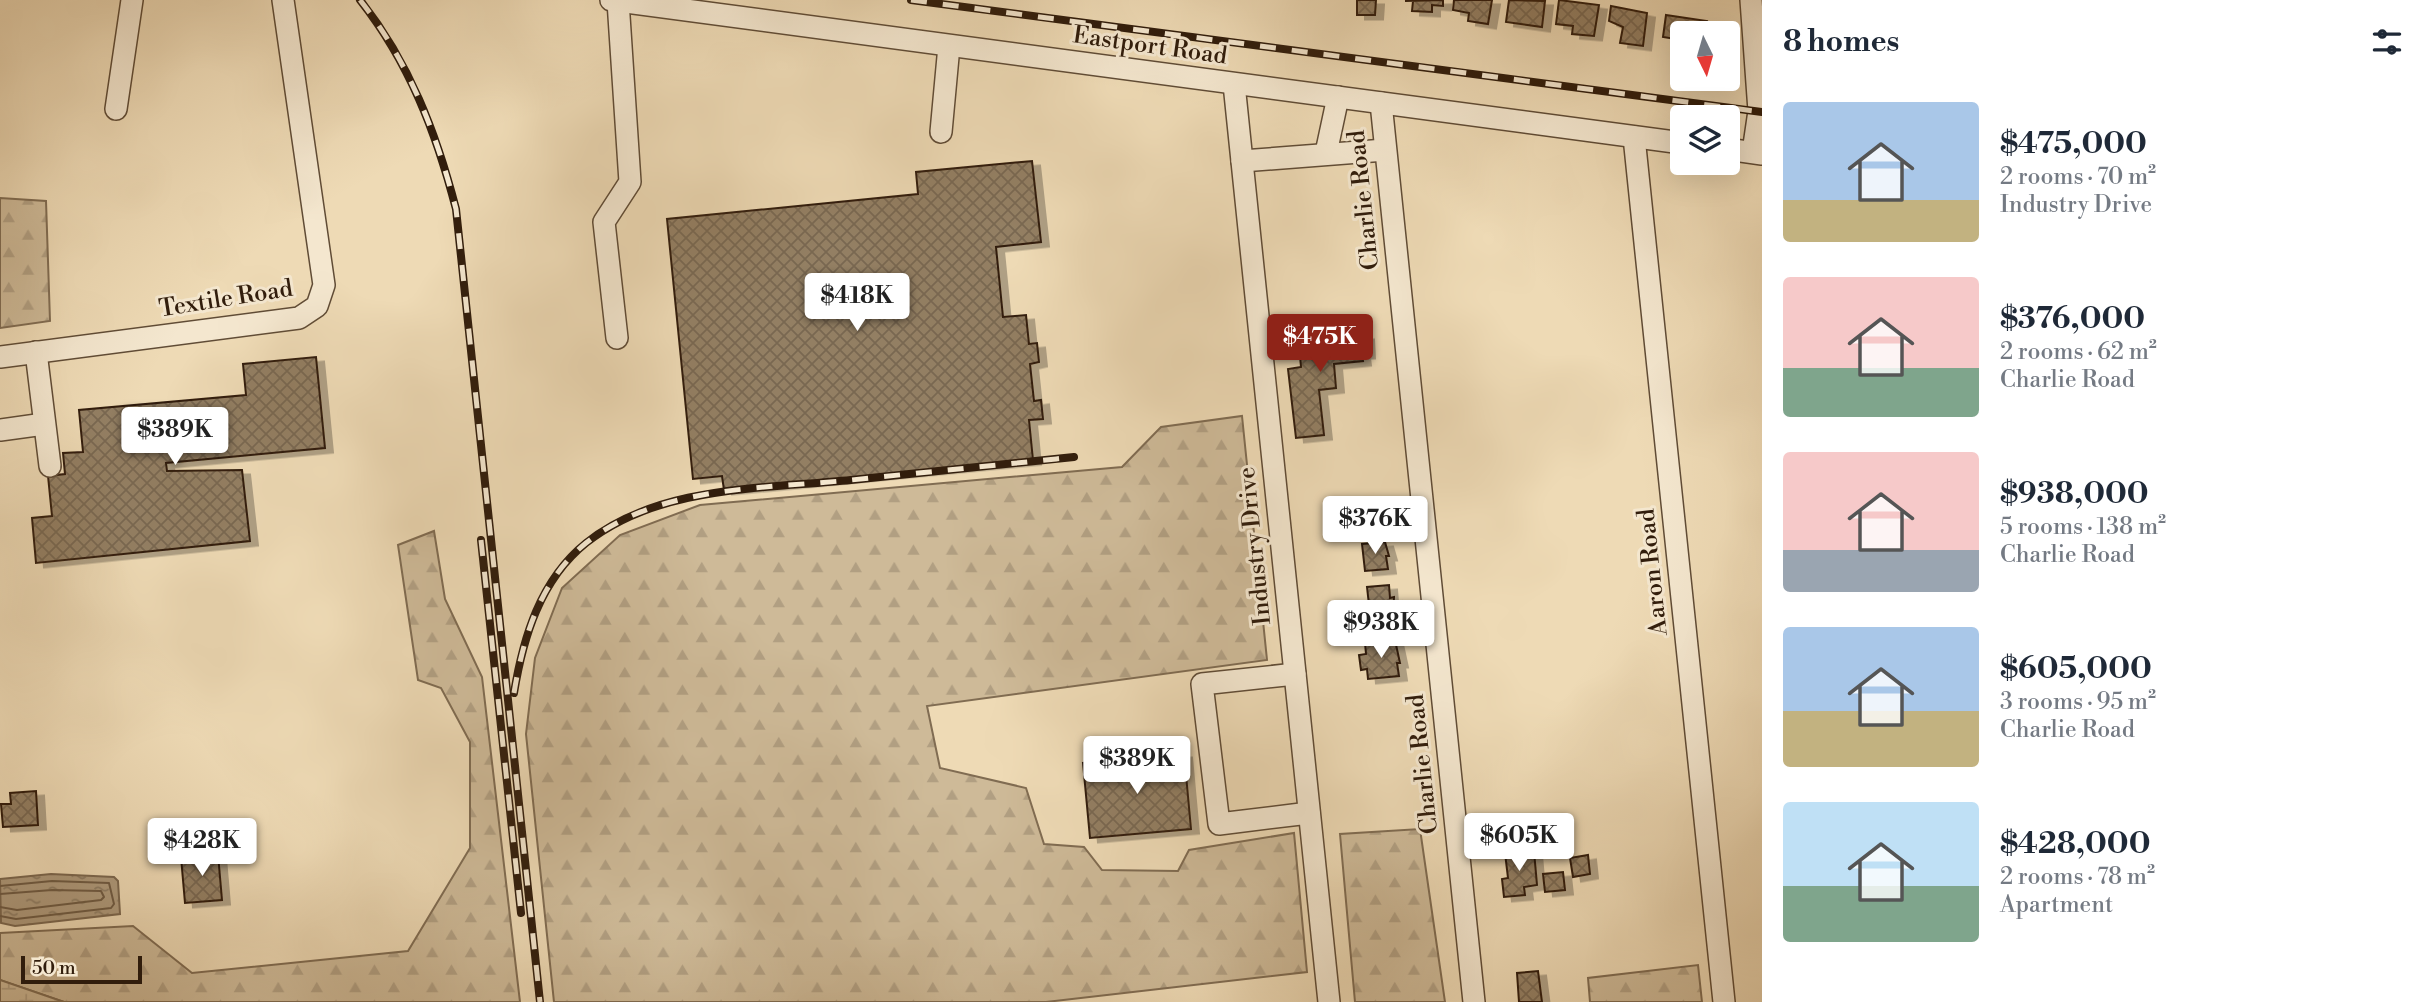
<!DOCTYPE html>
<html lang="en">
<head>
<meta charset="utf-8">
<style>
	body { margin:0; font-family:"Libre Bodoni",serif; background:#f6f6f7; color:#1f2937; height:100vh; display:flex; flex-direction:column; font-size:26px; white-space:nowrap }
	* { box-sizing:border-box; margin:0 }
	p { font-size:23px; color:#747a83 }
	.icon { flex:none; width:38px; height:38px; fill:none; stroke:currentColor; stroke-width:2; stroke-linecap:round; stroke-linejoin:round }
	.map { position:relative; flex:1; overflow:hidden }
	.sheet { display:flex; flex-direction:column; background:#fff; width:665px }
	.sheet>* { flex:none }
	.needle { width:46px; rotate:175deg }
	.fabs { position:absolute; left:1670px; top:21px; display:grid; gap:14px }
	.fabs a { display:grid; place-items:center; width:70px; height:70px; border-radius:7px; background:#fff; box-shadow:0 7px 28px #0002; font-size:35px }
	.scale { position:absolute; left:21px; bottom:18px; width:121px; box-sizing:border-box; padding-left:7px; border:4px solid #311d0c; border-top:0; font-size:19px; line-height:24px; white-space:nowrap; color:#311d0c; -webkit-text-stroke:5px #f4e7cf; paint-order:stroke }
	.price { position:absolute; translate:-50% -60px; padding:0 16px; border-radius:7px; background:#fff; color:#222; font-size:23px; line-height:46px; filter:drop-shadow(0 2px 4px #0008) }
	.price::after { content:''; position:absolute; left:50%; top:42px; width:21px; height:16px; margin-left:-10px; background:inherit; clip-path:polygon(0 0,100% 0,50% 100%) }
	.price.current { background:#8f2418; color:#fff }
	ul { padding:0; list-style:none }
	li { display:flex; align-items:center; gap:21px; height:175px; padding:0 21px }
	li span { display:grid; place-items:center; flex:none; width:196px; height:140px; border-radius:7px; color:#555 }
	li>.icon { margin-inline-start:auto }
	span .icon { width:84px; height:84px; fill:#fffc; stroke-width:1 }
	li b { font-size:30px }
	h2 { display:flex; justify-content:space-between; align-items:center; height:84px; padding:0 21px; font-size:30px }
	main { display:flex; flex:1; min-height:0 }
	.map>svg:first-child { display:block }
</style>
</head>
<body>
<main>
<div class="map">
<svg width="1762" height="1002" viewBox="0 0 1762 1002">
	<defs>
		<pattern id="forest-firs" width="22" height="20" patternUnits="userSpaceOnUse" patternTransform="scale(1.75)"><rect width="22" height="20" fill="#ceba98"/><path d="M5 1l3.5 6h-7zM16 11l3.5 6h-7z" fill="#b19f82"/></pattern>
		<pattern id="wetland-marsh" width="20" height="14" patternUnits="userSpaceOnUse" patternTransform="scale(1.75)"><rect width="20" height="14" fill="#ceba98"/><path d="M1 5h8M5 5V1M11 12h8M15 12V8" fill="none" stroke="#b19f82"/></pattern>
		<pattern id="water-ripples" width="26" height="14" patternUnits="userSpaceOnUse" patternTransform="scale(1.75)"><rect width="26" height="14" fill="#ae9a7c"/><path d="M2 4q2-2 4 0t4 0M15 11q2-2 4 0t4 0" fill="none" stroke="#8e7d64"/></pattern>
		<pattern id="building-cross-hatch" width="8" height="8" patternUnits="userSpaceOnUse" patternTransform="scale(1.75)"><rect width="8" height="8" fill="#937f64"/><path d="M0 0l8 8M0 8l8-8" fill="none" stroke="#796751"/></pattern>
		<filter id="shadow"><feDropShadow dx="8" dy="4.5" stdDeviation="0" flood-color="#0004"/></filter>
	</defs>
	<rect width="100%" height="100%" fill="#eedab5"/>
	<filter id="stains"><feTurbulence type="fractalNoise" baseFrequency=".00286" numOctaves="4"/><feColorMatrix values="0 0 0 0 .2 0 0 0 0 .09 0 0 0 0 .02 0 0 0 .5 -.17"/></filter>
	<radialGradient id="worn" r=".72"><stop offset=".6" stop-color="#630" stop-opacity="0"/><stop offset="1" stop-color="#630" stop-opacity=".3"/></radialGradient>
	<g fill="url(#forest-firs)" stroke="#806c52" stroke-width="2">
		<polygon points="0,198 46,201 50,321 0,328"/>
		<polygon points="1242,416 1267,660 927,706 940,768 1026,788 1044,844 1084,847 1102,870 1178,871 1189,850 1294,833 1307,972 1046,1002 554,1002 526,734 535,658 562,588 620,535 700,505 1122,467 1161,427"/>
		<polygon points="434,531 445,599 482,677 520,1002 64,1002 0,980 0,933 133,926 192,973 408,951 470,848 470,742 441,688 418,680 398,545"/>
		<polygon points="1420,829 1445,1002 1355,1002 1340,834"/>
		<polygon points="1698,965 1702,1002 1590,1002 1588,978"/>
	</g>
	<polygon fill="url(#wetland-marsh)" stroke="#806c52" stroke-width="2" points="0,980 64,1002 0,1002"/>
	<polygon fill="url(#water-ripples)" stroke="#7c684f" stroke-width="2" points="51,874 114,877 118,881 120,914 15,926 1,923 0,879"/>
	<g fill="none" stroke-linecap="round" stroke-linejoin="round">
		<g stroke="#705c44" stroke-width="2">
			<polyline points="0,886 52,881 109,883 114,904 111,908 16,919 0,916"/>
			<polyline points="0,894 52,890 101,891 104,897 101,900 17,910 0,907"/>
		</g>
	</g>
	<g fill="url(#building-cross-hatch)" stroke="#311d0c" stroke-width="2" filter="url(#shadow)">
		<polygon points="1357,0 1376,0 1375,15 1357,15"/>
		<polygon points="1443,0 1443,6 1432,5 1432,12 1412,11 1413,1 1405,1"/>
		<polygon points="1454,0 1492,0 1488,24 1468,21 1469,13 1453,10"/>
		<polygon points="1509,0 1545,1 1542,27 1506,22"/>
		<polygon points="1559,0 1599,5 1594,36 1572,34 1573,26 1556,24"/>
		<polygon points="1611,6 1647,13 1643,46 1620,43 1623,27 1609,21"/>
		<polygon points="1666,15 1707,21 1705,33 1682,33 1682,40 1663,37"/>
		<polygon points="1032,161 1041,242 996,247 1003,317 1026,315 1029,344 1037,343 1039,362 1030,364 1034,401 1041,400 1043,419 1029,420 1033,460 724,490 722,476 693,479 667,219 918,194 916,172"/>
		<polygon points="1361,328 1362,336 1366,335 1367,354 1362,354 1363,361 1334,364 1336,388 1319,390 1324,435 1296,438 1288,369 1301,367 1298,335"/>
		<polygon points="316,357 325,448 166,463 167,471 242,470 250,541 36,563 32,518 52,516 48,476 65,474 63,453 83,452 79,410 246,395 243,364"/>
		<polygon points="1385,542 1389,556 1386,556 1388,569 1365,571 1362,544"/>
		<polygon points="1389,585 1390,598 1394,597 1393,621 1371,623 1367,587"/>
		<polygon points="1395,640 1400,663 1397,663 1399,676 1368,679 1367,669 1361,670 1359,655 1366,654 1365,643"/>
		<polygon points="1184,753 1191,829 1090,838 1083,763"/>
		<polygon points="36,791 38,825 3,827 1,804 11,804 10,793"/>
		<polygon points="1534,851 1537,885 1524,887 1525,895 1504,897 1502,879 1508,878 1505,853"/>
		<polygon points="218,854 222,900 185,903 181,857"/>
		<polygon points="1588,855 1590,874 1573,877 1570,858"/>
		<polygon points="1563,872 1565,890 1545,892 1543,874"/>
		<polygon points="1538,971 1542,1002 1519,1002 1517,973"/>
	</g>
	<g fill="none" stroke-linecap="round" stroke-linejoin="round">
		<defs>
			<g id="minor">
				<polyline points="611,0 1682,143"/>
				<polyline points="1751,0 1759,111 1753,152"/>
				<polyline points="1234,84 1329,1002"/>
				<polyline points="1381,103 1474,1002"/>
				<polyline points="116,109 132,0"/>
				<polyline points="941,132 949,46"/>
				<polyline points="1634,137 1724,1002"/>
				<polyline points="1727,149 1762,154"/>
				<polyline points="1326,153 1338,97"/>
				<polyline points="1242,161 1385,150"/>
				<polyline points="617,338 604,222 630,182 618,1"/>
				<polyline points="36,352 50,466"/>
				<polyline points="0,357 299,318 317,306 324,285 283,0"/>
				<polyline points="0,430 44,424"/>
				<polyline points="1295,674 1202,684 1219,824 1309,813"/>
			</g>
		</defs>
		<use href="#minor" stroke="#604c36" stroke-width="24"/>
		<use href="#minor" stroke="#f4e7cf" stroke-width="21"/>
		<defs>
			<g id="rail">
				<path d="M360,0C409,62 436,132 456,209L540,1002"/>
				<polyline points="911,0 1762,112"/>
				<polyline points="481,540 521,913"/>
				<path d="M514,693C523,638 540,580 586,543C659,485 763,489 851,480C926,472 1000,465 1074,457"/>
			</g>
		</defs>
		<use href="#rail" stroke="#311d0c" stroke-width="8"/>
		<use href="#rail" stroke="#f4e7cf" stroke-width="5" stroke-dasharray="16" stroke-linecap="butt"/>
	</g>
	<g text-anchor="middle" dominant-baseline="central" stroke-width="6" stroke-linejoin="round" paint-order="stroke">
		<g font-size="24" fill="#311d0c" stroke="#f4e7cf">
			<text transform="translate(1150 46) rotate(8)">Eastport Road</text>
			<text transform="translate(1364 200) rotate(-96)">Charlie Road</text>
			<text transform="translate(226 299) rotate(-9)">Textile Road</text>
			<text transform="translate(1255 546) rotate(-96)">Industry Drive</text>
			<text transform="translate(1653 572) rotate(-96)">Aaron Road</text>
			<text transform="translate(1423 764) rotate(-96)">Charlie Road</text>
		</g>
	</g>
	<rect width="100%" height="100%" filter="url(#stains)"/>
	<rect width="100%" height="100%" fill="url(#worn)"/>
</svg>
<div class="fabs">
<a><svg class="needle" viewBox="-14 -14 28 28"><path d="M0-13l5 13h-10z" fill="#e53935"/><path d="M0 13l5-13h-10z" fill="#747a83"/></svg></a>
<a><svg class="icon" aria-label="layers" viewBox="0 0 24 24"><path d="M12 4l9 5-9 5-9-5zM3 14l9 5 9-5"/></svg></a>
</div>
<div class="scale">50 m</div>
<b class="price" style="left:857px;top:333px">$418K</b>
<b class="price current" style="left:1320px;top:374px">$475K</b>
<b class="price" style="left:175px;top:467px">$389K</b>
<b class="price" style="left:1375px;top:556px">$376K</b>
<b class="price" style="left:1381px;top:660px">$938K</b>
<b class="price" style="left:1137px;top:796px">$389K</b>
<b class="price" style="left:1519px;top:873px">$605K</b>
<b class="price" style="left:202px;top:878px">$428K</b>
</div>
<section class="sheet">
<h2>8 homes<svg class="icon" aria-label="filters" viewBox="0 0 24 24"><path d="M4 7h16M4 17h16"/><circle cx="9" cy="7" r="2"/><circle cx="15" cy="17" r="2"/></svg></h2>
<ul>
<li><span style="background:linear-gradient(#a9c7e8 70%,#c2b280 0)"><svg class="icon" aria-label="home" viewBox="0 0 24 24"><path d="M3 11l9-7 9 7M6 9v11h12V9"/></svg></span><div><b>$475,000</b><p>2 rooms · 70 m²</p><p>Industry Drive</p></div></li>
<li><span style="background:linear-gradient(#f6c9c9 65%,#7fa58c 0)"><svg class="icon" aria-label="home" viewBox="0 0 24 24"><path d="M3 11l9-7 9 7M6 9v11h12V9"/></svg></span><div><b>$376,000</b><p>2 rooms · 62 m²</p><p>Charlie Road</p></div></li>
<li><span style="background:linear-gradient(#f6c9c9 70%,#9aa5b1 0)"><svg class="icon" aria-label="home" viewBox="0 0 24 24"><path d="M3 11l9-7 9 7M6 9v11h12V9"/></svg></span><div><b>$938,000</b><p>5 rooms · 138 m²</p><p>Charlie Road</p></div></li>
<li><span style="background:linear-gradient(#a9c7e8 60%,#c2b280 0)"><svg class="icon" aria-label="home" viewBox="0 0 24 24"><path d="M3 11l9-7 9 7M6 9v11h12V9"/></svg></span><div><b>$605,000</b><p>3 rooms · 95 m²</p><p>Charlie Road</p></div></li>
<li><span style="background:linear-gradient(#bfe0f5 60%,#7fa58c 0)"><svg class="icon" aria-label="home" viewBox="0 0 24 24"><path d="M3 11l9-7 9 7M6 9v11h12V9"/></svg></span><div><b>$428,000</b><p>2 rooms · 78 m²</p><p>Apartment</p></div></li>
</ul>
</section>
</main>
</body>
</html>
